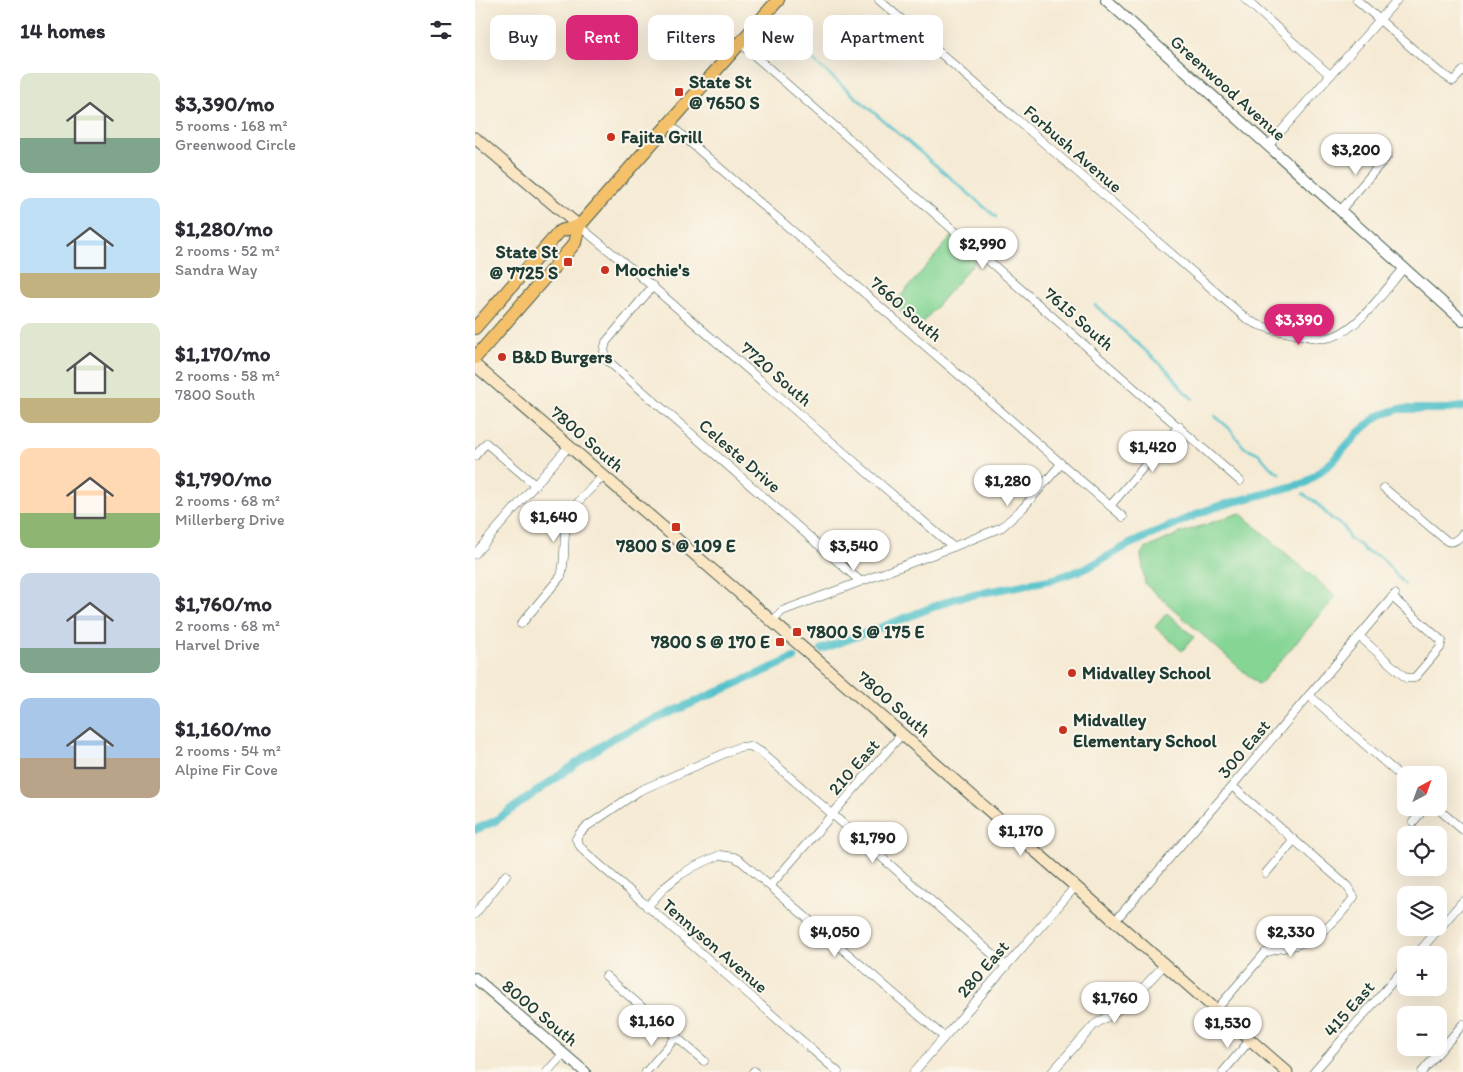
<!DOCTYPE html>
<html lang="en">
<head>
<meta charset="utf-8">
<style>
	body { margin:0; font-family:Itim,sans-serif; background:#f7f7f7; color:#2b2b33; height:100vh; display:flex; flex-direction:column; font-size:19px; white-space:nowrap }
	* { box-sizing:border-box; margin:0 }
	p { font-size:16px; color:#7c7c81 }
	.icon { flex:none; width:28px; height:28px; fill:none; stroke:currentColor; stroke-width:2; stroke-linecap:round; stroke-linejoin:round }
	.map { position:relative; flex:1; overflow:hidden }
	.side { display:flex; flex-direction:column; background:#fff; width:475px }
	.side>* { flex:none }
	.top-card { position:absolute; left:15px; top:15px; width:475px; height:45px; display:flex; gap:10px }
	.needle { width:32px; rotate:41deg }
	.buttons { position:absolute; left:922px; top:766px; display:grid; gap:10px }
	.buttons a { display:grid; place-items:center; width:50px; height:50px; border-radius:10px; background:#fff; box-shadow:0 5px 20px #0002; font-size:25px }
	.price { position:absolute; translate:-50% -42px; padding:0 11px; border-radius:18px; background:#fff; color:#222; font-size:16px; line-height:32px; filter:drop-shadow(0 1px 2px #0008) }
	.price::after { content:''; position:absolute; left:50%; top:30px; width:15px; height:11px; margin-left:-8px; background:inherit; clip-path:polygon(0 0,100% 0,50% 100%) }
	.price.on { background:#db2777; color:#fff }
	ul { padding:0; list-style:none }
	li { display:flex; align-items:center; gap:15px; height:125px; padding:0 20px }
	li span { display:grid; place-items:center; flex:none; width:140px; height:100px; border-radius:10px; color:#555 }
	li>.icon { margin-inline-start:auto }
	span .icon { width:60px; height:60px; fill:#fffc; stroke-width:1 }
	li b { font-size:21px }
	h2 { display:flex; justify-content:space-between; align-items:center; height:60px; padding:0 20px; font-size:21px }
	.pill { padding:0 18px; border-radius:10px; background:#fff; box-shadow:0 5px 20px #0002; font-size:18px; line-height:45px }
	.pill.on { background:#db2777; color:#fff }
	main { display:flex; flex:1; min-height:0 }
	.map>svg:first-child { display:block }
</style>
</head>
<body>
<main>
<section class="side">
<h2>14 homes<svg class="icon" aria-label="filters" viewBox="0 0 24 24"><path d="M4 7h16M4 17h16"/><circle cx="9" cy="7" r="2"/><circle cx="15" cy="17" r="2"/></svg></h2>
<ul>
<li><span style="background:linear-gradient(#dfe7d0 65%,#7fa58c 0)"><svg class="icon" aria-label="home" viewBox="0 0 24 24"><path d="M3 11l9-7 9 7M6 9v11h12V9"/></svg></span><div><b>$3,390/mo</b><p>5 rooms · 168 m²</p><p>Greenwood Circle</p></div></li>
<li><span style="background:linear-gradient(#bfe0f5 75%,#c2b280 0)"><svg class="icon" aria-label="home" viewBox="0 0 24 24"><path d="M3 11l9-7 9 7M6 9v11h12V9"/></svg></span><div><b>$1,280/mo</b><p>2 rooms · 52 m²</p><p>Sandra Way</p></div></li>
<li><span style="background:linear-gradient(#dfe7d0 75%,#c2b280 0)"><svg class="icon" aria-label="home" viewBox="0 0 24 24"><path d="M3 11l9-7 9 7M6 9v11h12V9"/></svg></span><div><b>$1,170/mo</b><p>2 rooms · 58 m²</p><p>7800 South</p></div></li>
<li><span style="background:linear-gradient(#ffd9b3 65%,#8fb573 0)"><svg class="icon" aria-label="home" viewBox="0 0 24 24"><path d="M3 11l9-7 9 7M6 9v11h12V9"/></svg></span><div><b>$1,790/mo</b><p>2 rooms · 68 m²</p><p>Millerberg Drive</p></div></li>
<li><span style="background:linear-gradient(#c9d6e8 75%,#7fa58c 0)"><svg class="icon" aria-label="home" viewBox="0 0 24 24"><path d="M3 11l9-7 9 7M6 9v11h12V9"/></svg></span><div><b>$1,760/mo</b><p>2 rooms · 68 m²</p><p>Harvel Drive</p></div></li>
<li><span style="background:linear-gradient(#a9c7e8 60%,#b9a48a 0)"><svg class="icon" aria-label="home" viewBox="0 0 24 24"><path d="M3 11l9-7 9 7M6 9v11h12V9"/></svg></span><div><b>$1,160/mo</b><p>2 rooms · 54 m²</p><p>Alpine Fir Cove</p></div></li>
</ul>
</section>
<div class="map">
<svg width="988" height="1072" viewBox="0 0 988 1072">
	<rect width="100%" height="100%" fill="#fbf7ec"/>
	<filter id="ink" filterUnits="userSpaceOnUse"><feTurbulence type="fractalNoise" baseFrequency=".02" numOctaves="2"/><feDisplacementMap in="SourceGraphic" scale="10" xChannelSelector="R" yChannelSelector="G"/><feConvolveMatrix kernelMatrix="1 2 1 2 8 2 1 2 1" color-interpolation-filters="sRGB"/></filter>
	<filter id="wash" filterUnits="userSpaceOnUse"><feTurbulence type="fractalNoise" baseFrequency=".0096" numOctaves="4" result="noise"/><feDisplacementMap in="SourceGraphic" scale="20" xChannelSelector="R" yChannelSelector="G"/><feGaussianBlur stdDeviation="1.12" result="paint"/><feColorMatrix in="noise" values="0 0 0 0 0 0 0 0 0 0 0 0 0 0 0 0 0 1.4 0 .05"/><feComposite in="paint" operator="in"/></filter>
	<g filter="url(#wash)">
		<rect width="100%" height="100%" fill="#f5ead4"/>
		<g fill="#85d595" stroke="#528964">
			<polygon points="478,235 504,257 444,327 418,305"/>
			<polygon points="765,513 861,597 784,685 670,584 666,554 670,549 705,533"/>
			<polygon points="692,613 719,637 707,651 680,627"/>
		</g>
		<g fill="none" stroke-linecap="round" stroke-linejoin="round">
			<g stroke="#54c2cb" stroke-width="2.5">
				<polyline points="306,33 521,217"/>
				<polyline points="620,305 693,371 709,391 718,399"/>
				<polyline points="740,416 754,428 769,447 783,453 795,467 804,473"/>
				<polyline points="828,494 839,501 858,520 869,527 874,539 884,544 890,551 906,557 930,585"/>
			</g>
			<g stroke="#54c2cb" stroke-width="8">
				<polyline points="347,649 412,625 481,598 579,579 612,568 655,544 727,512 744,506 830,483 857,462 883,433 903,416 924,409 973,409 988,407"/>
				<polyline points="0,830 20,821 136,739 319,658"/>
			</g>
		</g>
	</g>
	<g filter="url(#ink)">
		<g fill="none" stroke-linecap="round" stroke-linejoin="round">
			<defs>
				<g id="minor">
					<path d="M404,0L773,320C788,328 803,331 820,334C830,336 841,339 851,338C880,335 910,290 929,268"/>
					<polyline points="771,0 855,75"/>
					<polyline points="882,0 963,71 978,81 988,71"/>
					<polyline points="265,43 765,481"/>
					<polyline points="194,124 648,517"/>
					<polyline points="793,146 922,0"/>
					<polyline points="865,211 913,155"/>
					<polyline points="104,226 164,275 478,547"/>
					<polyline points="178,286 131,342 129,351 133,361 385,581"/>
					<polyline points="0,456 11,443 60,485"/>
					<path d="M909,488L972,541C979,544 984,538 988,533"/>
					<polyline points="635,506 704,426"/>
					<polyline points="0,554 94,446"/>
					<polyline points="297,622 307,611 478,547 527,527 548,508 586,464"/>
					<path d="M46,624L86,576C91,559 88,542 91,526C95,506 115,490 128,476"/>
					<polyline points="884,636 931,678 939,678 942,675 965,648 967,641 917,597"/>
					<polyline points="834,695 931,781"/>
					<polyline points="962,808 988,830"/>
					<polyline points="938,822 950,808"/>
					<polyline points="791,873 819,840"/>
					<polyline points="295,886 427,734"/>
					<polyline points="172,907 190,887 205,875 220,866 245,855 259,857 266,861 469,1037"/>
					<polyline points="0,914 31,875"/>
					<polyline points="640,921 757,786 920,594"/>
					<polyline points="941,955 988,901"/>
					<polyline points="131,976 229,1061"/>
					<path d="M741,1010L790,953C801,948 813,948 824,944C848,936 865,917 879,897L872,886L757,786"/>
					<polyline points="72,1072 88,1054"/>
					<polyline points="171,1072 201,1037"/>
					<polyline points="278,1072 279,1071"/>
					<polyline points="363,1072 110,852 105,846 101,839 104,834 111,827 164,791 264,747 275,746 286,752 531,966"/>
					<polyline points="439,1072 600,887"/>
					<polyline points="577,1072 619,1025 653,1004 689,965"/>
					<polyline points="748,1072 775,1040"/>
					<polyline points="839,1072 931,966"/>
					<polyline points="947,1072 988,1024"/>
				</g>
				<g id="tertiary">
					<polyline points="631,0 988,321"/>
					<polyline points="0,978 110,1072"/>
				</g>
				<g id="secondary">
					<polyline points="0,138 104,226"/>
					<polyline points="0,365 364,679 812,1072"/>
				</g>
				<g id="primary">
					<polyline points="0,328 85,231 104,226"/>
					<polyline points="0,358 100,243 104,226 303,0"/>
				</g>
			</defs>
			<use href="#minor" stroke="#3f574c" stroke-width="9"/>
			<use href="#tertiary" stroke="#3f574c" stroke-width="12"/>
			<use href="#secondary" stroke="#3f574c" stroke-width="13"/>
			<use href="#primary" stroke="#3f574c" stroke-width="14"/>
			<use href="#minor" stroke="#fff" stroke-width="8"/>
			<use href="#tertiary" stroke="#fff" stroke-width="10"/>
			<use href="#secondary" stroke="#fbe6c4" stroke-width="11"/>
			<use href="#primary" stroke="#f4c16b" stroke-width="12"/>
		</g>
	</g>
	<g fill="#c8321e" stroke="#fbf7ec" stroke-width="2">
		<rect x="199" y="87" width="10" height="10" rx="2.5"/>
		<circle cx="136" cy="137" r="5"/>
		<rect x="88" y="257" width="10" height="10" rx="2.5"/>
		<circle cx="130" cy="270" r="5"/>
		<circle cx="27" cy="357" r="5"/>
		<rect x="196" y="522" width="10" height="10" rx="2.5"/>
		<rect x="317" y="627" width="10" height="10" rx="2.5"/>
		<rect x="300" y="637" width="10" height="10" rx="2.5"/>
		<circle cx="597" cy="673" r="5"/>
		<circle cx="588" cy="730" r="5"/>
	</g>
	<g text-anchor="middle" dominant-baseline="central" stroke-width="4" stroke-linejoin="round" paint-order="stroke">
		<g font-size="18" font-weight="bold" fill="#1f3d34" stroke="#fbf7ec" text-anchor="start">
			<text x="214" y="82">State St<tspan x="214" dy="21">@ 7650 S</tspan></text>
			<text x="146" y="137">Fajita Grill</text>
			<text x="83" y="252" text-anchor="end">State St<tspan x="83" dy="21">@ 7725 S</tspan></text>
			<text x="140" y="270">Moochie's</text>
			<text x="37" y="357">B&amp;D Burgers</text>
			<text x="201" y="546" text-anchor="middle">7800 S @ 109 E</text>
			<text x="332" y="632">7800 S @ 175 E</text>
			<text x="295" y="642" text-anchor="end">7800 S @ 170 E</text>
			<text x="607" y="673">Midvalley School</text>
			<text x="598" y="720">Midvalley<tspan x="598" dy="21">Elementary School</tspan></text>
		</g>
		<g font-size="18" fill="#1f3d34" stroke="#fbf7ec">
			<text transform="translate(753 88) rotate(42)">Greenwood Avenue</text>
			<text transform="translate(598 149) rotate(41)">Forbush Avenue</text>
			<text transform="translate(431 309) rotate(41)">7660 South</text>
			<text transform="translate(604 319) rotate(41)">7615 South</text>
			<text transform="translate(301 374) rotate(41)">7720 South</text>
			<text transform="translate(112 439) rotate(41)">7800 South</text>
			<text transform="translate(265 456) rotate(41)">Celeste Drive</text>
			<text transform="translate(419 704) rotate(41)">7800 South</text>
			<text transform="translate(769 749) rotate(-50)">300 East</text>
			<text transform="translate(379 767) rotate(-49)">210 East</text>
			<text transform="translate(240 946) rotate(41)">Tennyson Avenue</text>
			<text transform="translate(508 969) rotate(-49)">280 East</text>
			<text transform="translate(874 1009) rotate(-49)">415 East</text>
			<text transform="translate(65 1013) rotate(40)">8000 South</text>
		</g>
	</g>
</svg>
<div class="buttons">
<a><svg class="needle" viewBox="-14 -14 28 28"><path d="M0-13l5 13h-10z" fill="#e53935"/><path d="M0 13l5-13h-10z" fill="#7c7c81"/></svg></a>
<a><svg class="icon" aria-label="locate" viewBox="0 0 24 24"><circle cx="12" cy="12" r="6"/><path d="M12 2v4M12 18v4M2 12h4M18 12h4"/></svg></a>
<a><svg class="icon" aria-label="layers" viewBox="0 0 24 24"><path d="M12 4l9 5-9 5-9-5zM3 14l9 5 9-5"/></svg></a>
<a>+</a>
<a>−</a>
</div>
<b class="price" style="left:881px;top:176px">$3,200</b>
<b class="price" style="left:508px;top:270px">$2,990</b>
<b class="price on" style="left:824px;top:346px">$3,390</b>
<b class="price" style="left:678px;top:473px">$1,420</b>
<b class="price" style="left:533px;top:507px">$1,280</b>
<b class="price" style="left:79px;top:543px">$1,640</b>
<b class="price" style="left:379px;top:572px">$3,540</b>
<b class="price" style="left:546px;top:857px">$1,170</b>
<b class="price" style="left:398px;top:864px">$1,790</b>
<b class="price" style="left:360px;top:958px">$4,050</b>
<b class="price" style="left:816px;top:958px">$2,330</b>
<b class="price" style="left:640px;top:1024px">$1,760</b>
<b class="price" style="left:177px;top:1047px">$1,160</b>
<b class="price" style="left:753px;top:1049px">$1,530</b>
<div class="top-card">
<a class="pill">Buy</a>
<a class="pill on">Rent</a>
<a class="pill">Filters</a>
<a class="pill">New</a>
<a class="pill">Apartment</a>
</div>
</div>
</main>
</body>
</html>
